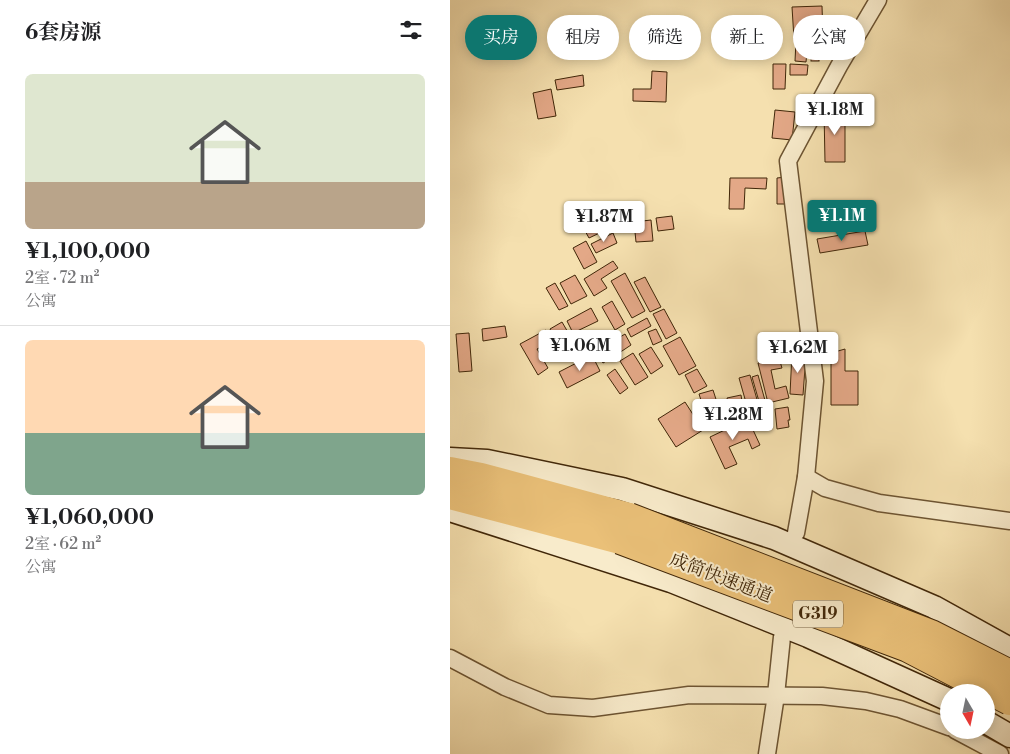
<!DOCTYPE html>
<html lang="zh">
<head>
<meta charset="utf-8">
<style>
	body { margin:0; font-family:"Libre Bodoni","Noto Serif SC",serif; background:#f2f2f2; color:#202124; height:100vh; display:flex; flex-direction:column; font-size:19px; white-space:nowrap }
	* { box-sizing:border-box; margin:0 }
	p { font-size:16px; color:#757577 }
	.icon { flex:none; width:28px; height:28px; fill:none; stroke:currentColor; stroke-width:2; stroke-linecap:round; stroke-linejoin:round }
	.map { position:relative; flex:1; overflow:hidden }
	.details { display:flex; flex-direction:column; background:#fff; width:450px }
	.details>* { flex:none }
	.banner { position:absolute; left:15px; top:15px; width:470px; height:45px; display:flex; gap:10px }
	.needle { width:32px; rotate:171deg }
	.controls { position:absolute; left:490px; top:684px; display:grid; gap:10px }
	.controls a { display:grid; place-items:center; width:55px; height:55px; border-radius:50%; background:#fff; box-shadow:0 2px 12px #0003; font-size:25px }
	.price { position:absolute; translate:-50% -42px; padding:0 11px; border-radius:5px; background:#fff; color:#222; font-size:16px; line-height:32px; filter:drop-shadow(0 1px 2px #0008) }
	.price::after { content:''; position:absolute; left:50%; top:30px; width:15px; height:11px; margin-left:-8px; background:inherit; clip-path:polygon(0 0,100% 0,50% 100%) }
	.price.selected { background:#0f766e; color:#fff }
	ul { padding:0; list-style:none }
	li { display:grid; align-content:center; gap:10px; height:265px; padding:0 25px }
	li+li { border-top:1px solid #e0e0e0 }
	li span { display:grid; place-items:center; height:155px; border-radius:8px; color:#555 }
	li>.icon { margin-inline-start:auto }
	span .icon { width:90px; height:90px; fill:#fffc; stroke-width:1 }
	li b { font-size:21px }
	h2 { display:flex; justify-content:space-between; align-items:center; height:60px; padding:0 25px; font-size:21px }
	.tag { padding:0 18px; border-radius:22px; background:#fff; box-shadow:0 2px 12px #0003; font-size:18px; line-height:45px }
	.tag.selected { background:#0f766e; color:#fff }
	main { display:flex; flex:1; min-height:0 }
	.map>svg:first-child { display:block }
</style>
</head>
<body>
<main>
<section class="details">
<h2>6套房源<svg class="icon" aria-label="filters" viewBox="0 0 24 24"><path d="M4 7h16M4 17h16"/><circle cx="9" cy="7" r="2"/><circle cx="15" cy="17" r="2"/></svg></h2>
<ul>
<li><span style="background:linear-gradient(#dfe7d0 70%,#b9a48a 0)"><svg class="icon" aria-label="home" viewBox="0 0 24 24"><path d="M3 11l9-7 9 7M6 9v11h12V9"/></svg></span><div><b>¥1,100,000</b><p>2室 · 72 m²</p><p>公寓</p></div></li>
<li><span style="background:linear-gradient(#ffd9b3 60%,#7fa58c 0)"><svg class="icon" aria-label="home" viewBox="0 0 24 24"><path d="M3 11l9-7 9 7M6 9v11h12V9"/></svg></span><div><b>¥1,060,000</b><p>2室 · 62 m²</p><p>公寓</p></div></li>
</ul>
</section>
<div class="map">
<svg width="560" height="754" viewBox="0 0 560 754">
	<rect width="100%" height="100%" fill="#f5e0af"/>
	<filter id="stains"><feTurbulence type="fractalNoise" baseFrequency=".004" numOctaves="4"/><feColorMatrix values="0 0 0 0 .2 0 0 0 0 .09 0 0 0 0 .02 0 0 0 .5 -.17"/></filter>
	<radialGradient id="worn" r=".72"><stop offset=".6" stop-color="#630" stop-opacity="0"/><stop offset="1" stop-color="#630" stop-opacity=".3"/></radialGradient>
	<g fill="#e3a887" stroke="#402608">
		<polygon points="372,6 373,37 344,39 342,7"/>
		<polygon points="346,41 358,42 356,62 345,61"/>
		<rect x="361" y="42" width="9" height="8"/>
		<rect x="361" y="54" width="8" height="7"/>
		<polygon points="323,64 336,64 335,89 323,89"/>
		<polygon points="340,64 358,65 357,75 340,75"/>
		<polygon points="202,71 217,72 216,102 183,101 183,89 201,89"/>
		<polygon points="133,75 134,86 107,90 105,80"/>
		<polygon points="101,89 106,116 88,119 83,93"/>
		<polygon points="325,110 345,112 342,140 322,138"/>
		<polygon points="374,111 395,111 395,162 375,162"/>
		<polygon points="336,177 336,204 327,204 327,178"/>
		<polygon points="280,178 317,178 316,189 295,188 294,209 279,209"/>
		<polygon points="147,202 152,211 130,222 126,213"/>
		<polygon points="222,216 224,229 208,231 206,218"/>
		<polygon points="155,219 160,228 139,238 134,229"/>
		<polygon points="201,220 203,241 186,242 184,222"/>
		<polygon points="415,231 418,245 370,253 367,239"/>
		<polygon points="163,233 167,243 146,253 141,244"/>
		<polygon points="136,241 147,262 134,269 123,248"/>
		<polygon points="163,261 168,268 151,279 157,288 144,296 134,279"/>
		<polygon points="175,273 195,311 182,318 161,281"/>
		<polygon points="125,275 137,296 121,304 110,283"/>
		<polygon points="195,277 211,307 200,312 184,282"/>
		<polygon points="105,283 118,306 109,310 96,288"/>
		<polygon points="162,301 175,324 165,330 152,307"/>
		<polygon points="141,308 148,321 123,333 117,321"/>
		<polygon points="214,309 227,333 216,339 203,314"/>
		<polygon points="197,318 201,326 181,337 177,329"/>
		<polygon points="112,322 130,353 117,361 100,329"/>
		<polygon points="55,326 57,337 33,341 32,329"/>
		<polygon points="206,329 212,341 203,345 198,332"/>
		<polygon points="96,330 105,346 96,352 93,346 87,349 98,368 88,375 70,344"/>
		<polygon points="19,333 22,371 9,372 6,334"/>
		<polygon points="175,334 181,345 169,353 162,342"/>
		<polygon points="230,337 246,366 229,375 213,346"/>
		<polygon points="159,344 166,355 153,363 146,352"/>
		<polygon points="201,347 213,366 201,374 189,354"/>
		<polygon points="395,349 395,371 408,371 408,405 381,405 381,353"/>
		<polygon points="183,353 198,377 185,385 170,361"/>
		<polygon points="342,353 356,354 353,395 340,394"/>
		<polygon points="142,355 150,371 117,388 109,372"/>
		<polygon points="329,358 332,368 321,370 325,389 336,386 339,398 318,403 308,363"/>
		<polygon points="165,369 178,388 170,394 157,375"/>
		<polygon points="247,369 257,386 244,393 235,375"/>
		<polygon points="300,375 308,403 297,406 289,378"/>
		<polygon points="308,375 316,404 310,405 302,377"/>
		<polygon points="263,390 273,421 259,425 249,394"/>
		<polygon points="291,395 293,408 280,410 277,398"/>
		<polygon points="235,402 253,430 226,447 208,419"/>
		<polygon points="338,407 340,420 338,420 339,427 327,429 325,409"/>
		<polygon points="317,413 319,427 310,429 308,415"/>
		<polygon points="298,419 310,445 302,449 298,439 279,447 287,464 275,469 260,437"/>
	</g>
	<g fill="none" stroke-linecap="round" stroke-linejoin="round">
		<defs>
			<g id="street">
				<polyline points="356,477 375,488 429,503 560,521"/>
				<polyline points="346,533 356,477 365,381 338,161 389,66 428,0"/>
				<polyline points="0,658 55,687 99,705 143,708 239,695 372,696 416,701 450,709 499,727"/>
				<polyline points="505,730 550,754"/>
				<polyline points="317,754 326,695 332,637"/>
			</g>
			<g id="secondary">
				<polyline points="0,459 37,461 172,489 324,538 484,607 560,649"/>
				<polyline points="0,510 221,581 358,636 499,700"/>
				<polyline points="536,722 560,736"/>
			</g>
			<g id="highway">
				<polyline points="0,471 31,477 179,517"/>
				<polyline points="0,495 170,540"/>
			</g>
		</defs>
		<use href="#street" stroke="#6d5432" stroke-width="19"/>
		<use href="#secondary" stroke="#402608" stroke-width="25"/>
		<use href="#highway" stroke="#402608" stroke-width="30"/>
		<use href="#street" stroke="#f8ebcb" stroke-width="16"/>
		<use href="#secondary" stroke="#f8ebcb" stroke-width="22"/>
		<use href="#highway" stroke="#eac078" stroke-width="28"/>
		<defs>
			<g id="highway-bridge">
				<polyline points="179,517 481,634 560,674"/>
				<polyline points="170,540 458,648 560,701"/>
			</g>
		</defs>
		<use href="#highway-bridge" stroke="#402608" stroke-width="30" stroke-linecap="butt"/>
		<use href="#highway-bridge" stroke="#eac078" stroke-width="28"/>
	</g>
	<g text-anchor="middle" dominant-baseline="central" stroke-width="4" stroke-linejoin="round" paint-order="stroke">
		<rect fill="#f8ebcb" stroke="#776142" stroke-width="1" x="343" y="600.5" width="50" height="27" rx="4"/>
		<g font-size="16" font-weight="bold" fill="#402608">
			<text x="368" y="614">G319</text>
		</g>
		<g font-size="18" fill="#402608" stroke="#f8ebcb">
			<text transform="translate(271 578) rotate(21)">成简快速通道</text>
		</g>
	</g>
	<rect width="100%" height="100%" filter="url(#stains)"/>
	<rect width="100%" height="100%" fill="url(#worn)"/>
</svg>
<div class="controls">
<a><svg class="needle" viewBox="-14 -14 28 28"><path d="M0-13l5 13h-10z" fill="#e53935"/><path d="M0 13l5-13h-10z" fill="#757577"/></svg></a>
</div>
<b class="price" style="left:385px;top:136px">¥1.18M</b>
<b class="price selected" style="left:392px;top:242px">¥1.1M</b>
<b class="price" style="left:154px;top:243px">¥1.87M</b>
<b class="price" style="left:130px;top:372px">¥1.06M</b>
<b class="price" style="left:348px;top:374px">¥1.62M</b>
<b class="price" style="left:283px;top:441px">¥1.28M</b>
<div class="banner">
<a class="tag selected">买房</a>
<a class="tag">租房</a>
<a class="tag">筛选</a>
<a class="tag">新上</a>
<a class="tag">公寓</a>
</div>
</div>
</main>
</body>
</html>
